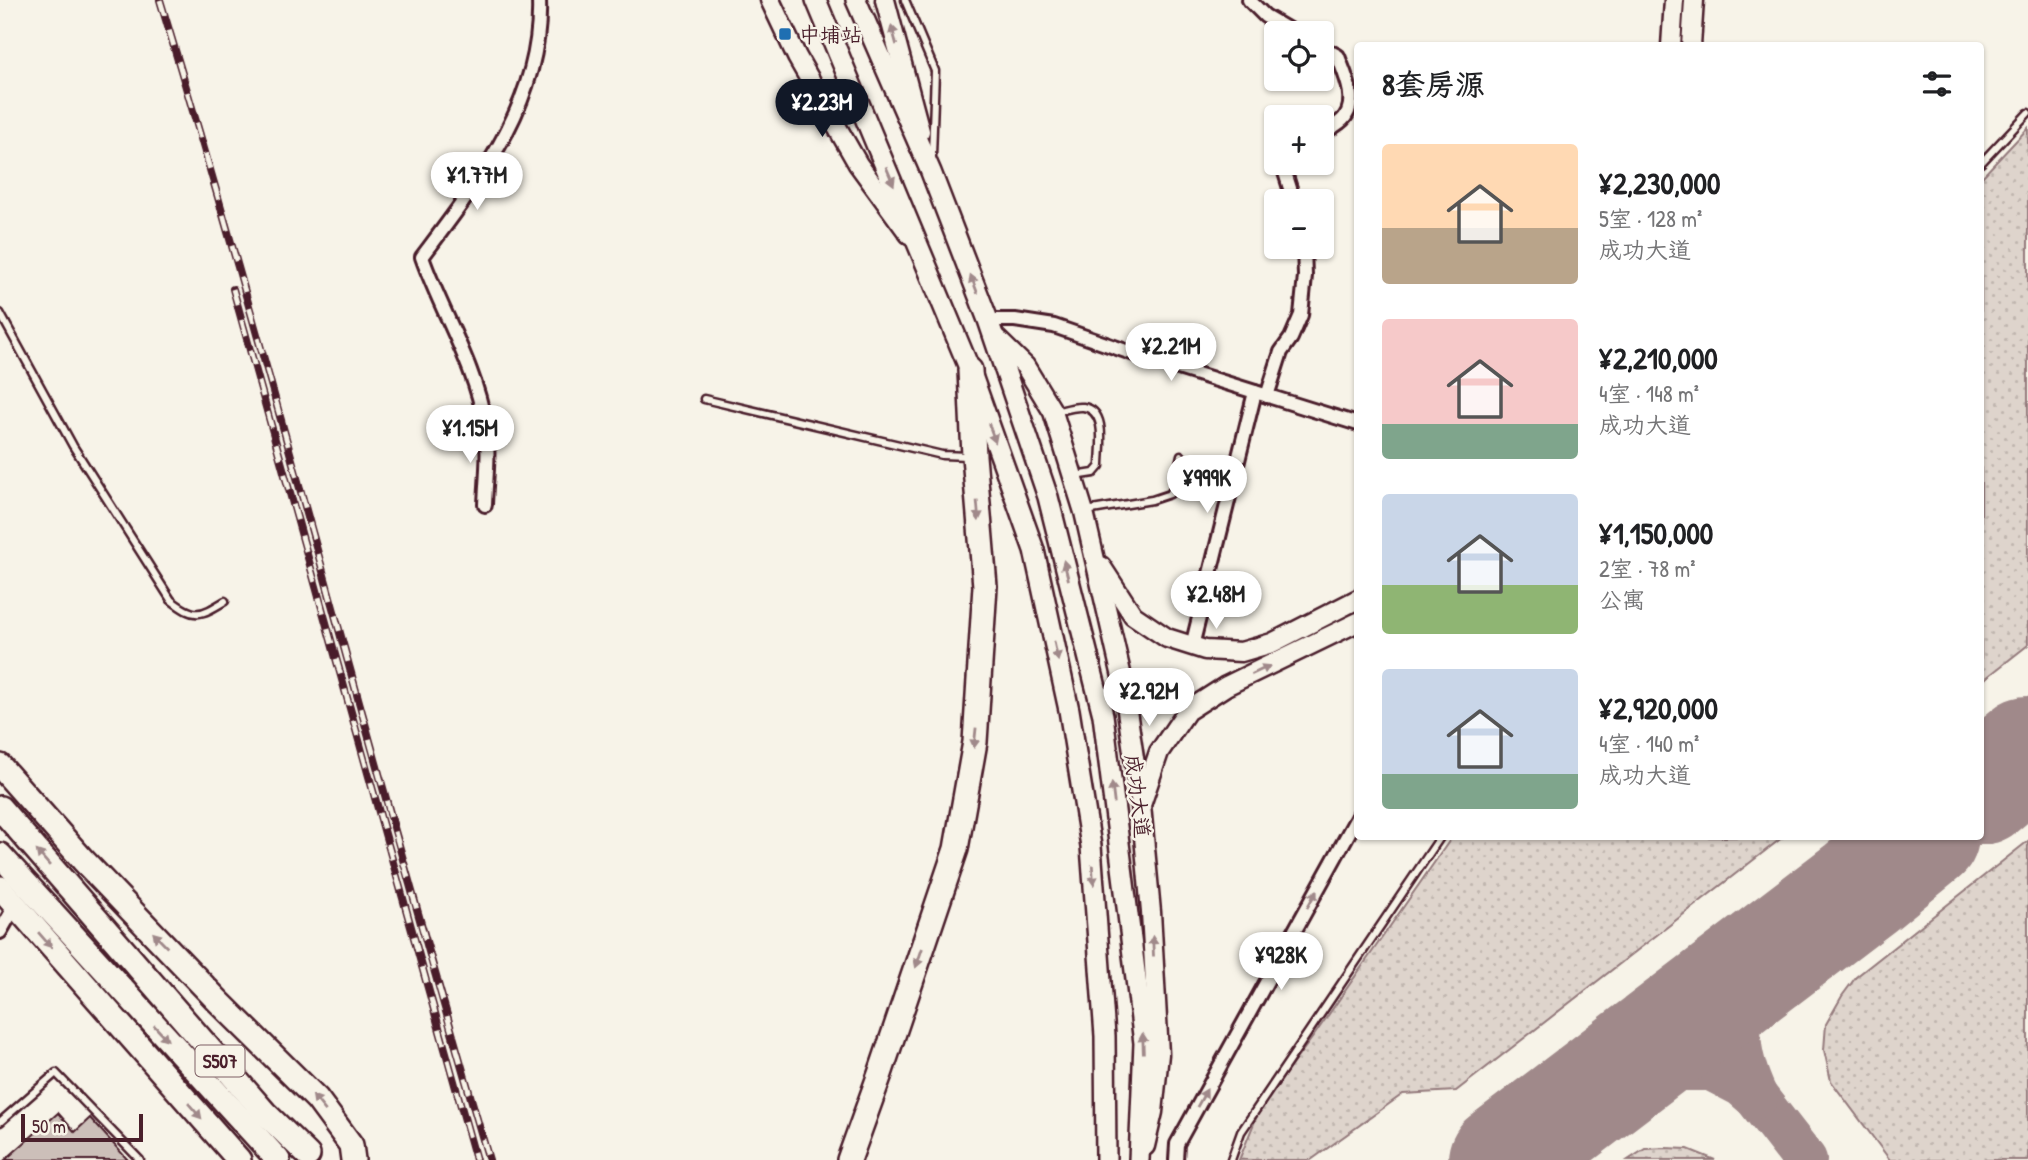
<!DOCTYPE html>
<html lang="zh">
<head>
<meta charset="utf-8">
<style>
	body { margin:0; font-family:"Patrick Hand","LXGW WenKai TC",sans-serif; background:#f2f2f2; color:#202124; height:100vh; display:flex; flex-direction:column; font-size:26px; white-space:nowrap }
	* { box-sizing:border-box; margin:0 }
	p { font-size:23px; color:#757577 }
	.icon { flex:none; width:38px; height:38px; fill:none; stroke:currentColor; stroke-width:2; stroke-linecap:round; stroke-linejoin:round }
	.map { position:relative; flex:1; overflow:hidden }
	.panel { position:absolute; left:1354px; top:42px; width:630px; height:798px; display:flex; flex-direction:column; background:#fff; border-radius:7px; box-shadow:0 2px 5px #0004 }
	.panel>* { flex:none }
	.fabs { position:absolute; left:1264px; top:21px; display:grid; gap:14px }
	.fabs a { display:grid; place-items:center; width:70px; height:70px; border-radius:7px; background:#fff; box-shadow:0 2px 5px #0004; font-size:35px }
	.scale { position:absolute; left:21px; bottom:18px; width:122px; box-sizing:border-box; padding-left:7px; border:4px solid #4a1f2b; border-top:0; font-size:19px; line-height:24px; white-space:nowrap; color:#4a1f2b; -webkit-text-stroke:5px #f7f3e8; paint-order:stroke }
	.price { position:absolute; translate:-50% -60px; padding:0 16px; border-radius:24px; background:#fff; color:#222; font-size:23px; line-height:46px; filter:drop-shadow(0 2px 4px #0008) }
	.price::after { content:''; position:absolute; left:50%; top:42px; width:21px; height:16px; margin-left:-10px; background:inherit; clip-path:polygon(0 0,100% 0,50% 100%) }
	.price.current { background:#111827; color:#fff }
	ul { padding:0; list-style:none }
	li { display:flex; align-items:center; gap:21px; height:175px; padding:0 28px }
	li span { display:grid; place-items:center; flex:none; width:196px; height:140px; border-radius:7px; color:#555 }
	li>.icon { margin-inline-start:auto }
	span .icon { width:84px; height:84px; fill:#fffc; stroke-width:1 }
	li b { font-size:30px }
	h2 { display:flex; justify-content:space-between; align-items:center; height:84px; padding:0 28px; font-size:30px }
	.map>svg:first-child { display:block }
</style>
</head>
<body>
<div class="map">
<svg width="2028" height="1160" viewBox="0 0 2028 1160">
	<defs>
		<pattern id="grass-dots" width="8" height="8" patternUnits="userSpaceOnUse" patternTransform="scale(1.75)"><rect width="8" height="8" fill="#ded4cc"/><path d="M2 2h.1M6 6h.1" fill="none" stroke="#c0b6af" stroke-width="1.8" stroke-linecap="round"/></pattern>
	</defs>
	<rect width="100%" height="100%" fill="#f7f3e8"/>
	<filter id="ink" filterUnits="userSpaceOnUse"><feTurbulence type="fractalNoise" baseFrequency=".0143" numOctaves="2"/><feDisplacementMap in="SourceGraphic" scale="14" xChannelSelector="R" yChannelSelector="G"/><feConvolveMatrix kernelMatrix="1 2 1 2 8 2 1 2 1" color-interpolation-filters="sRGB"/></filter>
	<g filter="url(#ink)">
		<g fill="url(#grass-dots)" stroke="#947a7c" stroke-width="2">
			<polygon points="2028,128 2028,645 1981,682 1981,178"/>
			<polygon points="1452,837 1783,837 1456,1091 1403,1094 1311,1160 1239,1160 1261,1106 1313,1037"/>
			<polygon points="2028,841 2028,1160 1890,1160 1831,1081 1824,1050 1826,1024 1842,996 1856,977"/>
			<polygon points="1665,1148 1688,1149 1715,1160 1628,1160 1645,1149"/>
		</g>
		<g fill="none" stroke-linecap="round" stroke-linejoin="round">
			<g stroke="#a0898a" stroke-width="44">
				<polyline points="1756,1097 1805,1160"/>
				<path d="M1503,1160L1554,1120L1611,1083L1628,1074L1663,1069H1711L1742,1085L1756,1097C1704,986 1783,948 1860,888"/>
			</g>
			<g stroke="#a0898a" stroke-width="110">
				<polyline points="1981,790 2028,751"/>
				<polyline points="1503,1160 1860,888 1924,836"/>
			</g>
		</g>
		<polygon fill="#ccbfb9" stroke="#4a1f2b" stroke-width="2" points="58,1113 75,1132 90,1118 128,1160 5,1160"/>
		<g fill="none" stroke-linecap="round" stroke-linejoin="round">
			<defs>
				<g id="lane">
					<polyline points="905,0 935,71 932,156"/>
					<polyline points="1981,163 2028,113"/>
					<path d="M0,313L73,446L171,600C195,619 200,616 225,601"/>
					<polyline points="704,399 942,455 968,456"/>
					<path d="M1055,412C1064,410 1074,406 1083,407C1108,410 1100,448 1100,466L1094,473L1075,476"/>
					<polyline points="1086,511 1152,500 1170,494 1174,487 1181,455"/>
					<polyline points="0,1122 56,1073 140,1160"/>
					<polyline points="1231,1160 1241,1132 1441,836"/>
				</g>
				<g id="street">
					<polyline points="1249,0 1265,16 1294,33"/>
					<path d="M1321,47L1338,56C1344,73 1358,99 1345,117C1340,124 1329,129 1321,134"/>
					<polyline points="1282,163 1294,201"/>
					<polyline points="988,320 1015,320 1054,326 1146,358 1358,424"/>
					<polyline points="1267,396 1281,352 1291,338 1301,315 1305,276 1304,247"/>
					<path d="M485,505C486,478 490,450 485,424C475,364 442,314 422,257C479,181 543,101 539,0"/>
					<polyline points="1192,646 1255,392"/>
					<polyline points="0,932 15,906"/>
					<polyline points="1176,1160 1177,1144 1358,816"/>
				</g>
				<g id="secondary">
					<polyline points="770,0 797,57 858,164 909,234"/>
					<polyline points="885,0 920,131"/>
					<polyline points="1671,46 1674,0"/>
					<polyline points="1691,46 1694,0"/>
					<polyline points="994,336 1025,366 1053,412 1084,512 1122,677 1141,805 1151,912 1159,1054 1153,1112 1145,1146"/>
					<polyline points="1101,566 1133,615 1167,638 1205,650 1241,652 1272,643 1358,599"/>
					<polyline points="1142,802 1159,752 1187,711 1226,686 1358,622"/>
				</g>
				<g id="primary">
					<polyline points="816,0 970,370 1034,550 1069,710 1091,846 1105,1036 1106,1160"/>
					<polyline points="856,0 931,172 988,320 1048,497 1103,715 1144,1043 1139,1160"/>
				</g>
				<g id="highway">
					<polyline points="0,766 83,860 218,1001 317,1099 351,1145 353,1160"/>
					<polyline points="0,808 265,1113 308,1155"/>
					<polyline points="0,855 278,1160"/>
					<polyline points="0,888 239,1160"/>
					<polyline points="849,1160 880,1074 956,849 975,742 985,586 974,456 970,370"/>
				</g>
			</defs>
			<use href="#lane" stroke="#4a1f2b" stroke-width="11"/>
			<use href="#street" stroke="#4a1f2b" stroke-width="18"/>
			<use href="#secondary" stroke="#4a1f2b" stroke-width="23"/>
			<use href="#primary" stroke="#4a1f2b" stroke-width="24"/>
			<use href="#highway" stroke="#4a1f2b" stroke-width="28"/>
			<use href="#lane" stroke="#f7f3e8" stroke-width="6"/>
			<use href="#street" stroke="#f7f3e8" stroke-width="12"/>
			<use href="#secondary" stroke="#f7f3e8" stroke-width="18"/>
			<use href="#primary" stroke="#f7f3e8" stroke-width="19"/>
			<use href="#highway" stroke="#f7f3e8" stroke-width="23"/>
			<defs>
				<g id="rail">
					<path d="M160,0C276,385 375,774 489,1160"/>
					<polyline points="233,289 476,1160"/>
				</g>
			</defs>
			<use href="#rail" stroke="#4a1f2b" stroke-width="8"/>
			<use href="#rail" stroke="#f7f3e8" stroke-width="5" stroke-dasharray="16" stroke-linecap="butt"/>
		</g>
		<defs><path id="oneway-solid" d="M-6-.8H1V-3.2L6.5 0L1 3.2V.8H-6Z" transform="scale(1.75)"/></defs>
		<g fill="#a0898a">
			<use href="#oneway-solid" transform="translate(894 35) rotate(-105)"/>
			<use href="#oneway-solid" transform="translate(890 176) rotate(67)"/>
			<use href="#oneway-solid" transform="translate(974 284) rotate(-111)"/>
			<use href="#oneway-solid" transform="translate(992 433) rotate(70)"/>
			<use href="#oneway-solid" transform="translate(978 511) rotate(85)"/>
			<use href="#oneway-solid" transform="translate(1066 570) rotate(-104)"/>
			<use href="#oneway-solid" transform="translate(1056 651) rotate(78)"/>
			<use href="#oneway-solid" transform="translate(1261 670) rotate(-25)"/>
			<use href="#oneway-solid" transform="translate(975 738) rotate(96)"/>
			<use href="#oneway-solid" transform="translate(1113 793) rotate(-97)"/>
			<use href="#oneway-solid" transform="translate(43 858) rotate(-131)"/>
			<use href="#oneway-solid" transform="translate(1093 875) rotate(86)"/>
			<use href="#oneway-solid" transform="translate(1312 899) rotate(-61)"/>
			<use href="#oneway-solid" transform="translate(45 940) rotate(49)"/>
			<use href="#oneway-solid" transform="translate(160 940) rotate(-134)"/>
			<use href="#oneway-solid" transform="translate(1153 946) rotate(-93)"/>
			<use href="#oneway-solid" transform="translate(919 958) rotate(109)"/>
			<use href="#oneway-solid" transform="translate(161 1033) rotate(47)"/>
			<use href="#oneway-solid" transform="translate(1143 1043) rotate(-92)"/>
			<use href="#oneway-solid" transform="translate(1202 1098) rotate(-61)"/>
			<use href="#oneway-solid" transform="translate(319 1103) rotate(-129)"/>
			<use href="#oneway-solid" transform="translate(195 1111) rotate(49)"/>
		</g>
	</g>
	<rect fill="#1f6fb2" stroke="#f7f3e8" stroke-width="2.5" x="778" y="27" width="14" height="14" rx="3.5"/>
	<g text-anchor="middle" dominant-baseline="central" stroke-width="5" stroke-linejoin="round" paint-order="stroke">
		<rect fill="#f7f3e8" stroke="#7e5f64" stroke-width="2" x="195.5" y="1045.5" width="49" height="31" rx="5"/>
		<g font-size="19" font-weight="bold" fill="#4a1f2b">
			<text x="220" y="1061">S507</text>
		</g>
		<g font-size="21" fill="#4a1f2b" stroke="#f7f3e8" text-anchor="start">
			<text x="799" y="34">中埔站</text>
		</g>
		<g font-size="21" fill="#4a1f2b" stroke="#f7f3e8">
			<text transform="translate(1138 796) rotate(83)">成功大道</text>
		</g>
	</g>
</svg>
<div class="fabs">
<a><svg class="icon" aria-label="locate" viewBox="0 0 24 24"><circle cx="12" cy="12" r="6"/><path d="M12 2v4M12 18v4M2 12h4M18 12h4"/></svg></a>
<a>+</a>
<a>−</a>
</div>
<div class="scale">50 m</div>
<b class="price current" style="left:822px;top:139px">¥2.23M</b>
<b class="price" style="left:477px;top:212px">¥1.77M</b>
<b class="price" style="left:1171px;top:383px">¥2.21M</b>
<b class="price" style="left:470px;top:465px">¥1.15M</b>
<b class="price" style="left:1207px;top:515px">¥999K</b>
<b class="price" style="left:1216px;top:631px">¥2.48M</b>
<b class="price" style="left:1149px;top:728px">¥2.92M</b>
<b class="price" style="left:1281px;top:992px">¥928K</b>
<section class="panel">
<h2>8套房源<svg class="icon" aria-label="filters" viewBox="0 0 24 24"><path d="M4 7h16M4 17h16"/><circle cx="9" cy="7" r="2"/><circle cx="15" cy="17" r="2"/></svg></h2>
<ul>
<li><span style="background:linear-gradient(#ffd9b3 60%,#b9a48a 0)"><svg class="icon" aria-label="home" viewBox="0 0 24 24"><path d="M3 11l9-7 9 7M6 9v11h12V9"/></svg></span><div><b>¥2,230,000</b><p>5室 · 128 m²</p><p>成功大道</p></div></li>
<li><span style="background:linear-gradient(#f6c9c9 75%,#7fa58c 0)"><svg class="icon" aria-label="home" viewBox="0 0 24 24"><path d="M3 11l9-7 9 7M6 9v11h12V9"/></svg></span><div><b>¥2,210,000</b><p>4室 · 148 m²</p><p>成功大道</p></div></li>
<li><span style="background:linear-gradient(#c9d6e8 65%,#8fb573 0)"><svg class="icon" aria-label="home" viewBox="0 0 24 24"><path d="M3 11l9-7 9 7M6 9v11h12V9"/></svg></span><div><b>¥1,150,000</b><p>2室 · 78 m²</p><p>公寓</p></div></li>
<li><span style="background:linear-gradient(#c9d6e8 75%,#7fa58c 0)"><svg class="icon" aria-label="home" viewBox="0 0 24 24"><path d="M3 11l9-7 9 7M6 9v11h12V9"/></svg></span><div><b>¥2,920,000</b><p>4室 · 140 m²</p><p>成功大道</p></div></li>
</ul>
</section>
</div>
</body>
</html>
